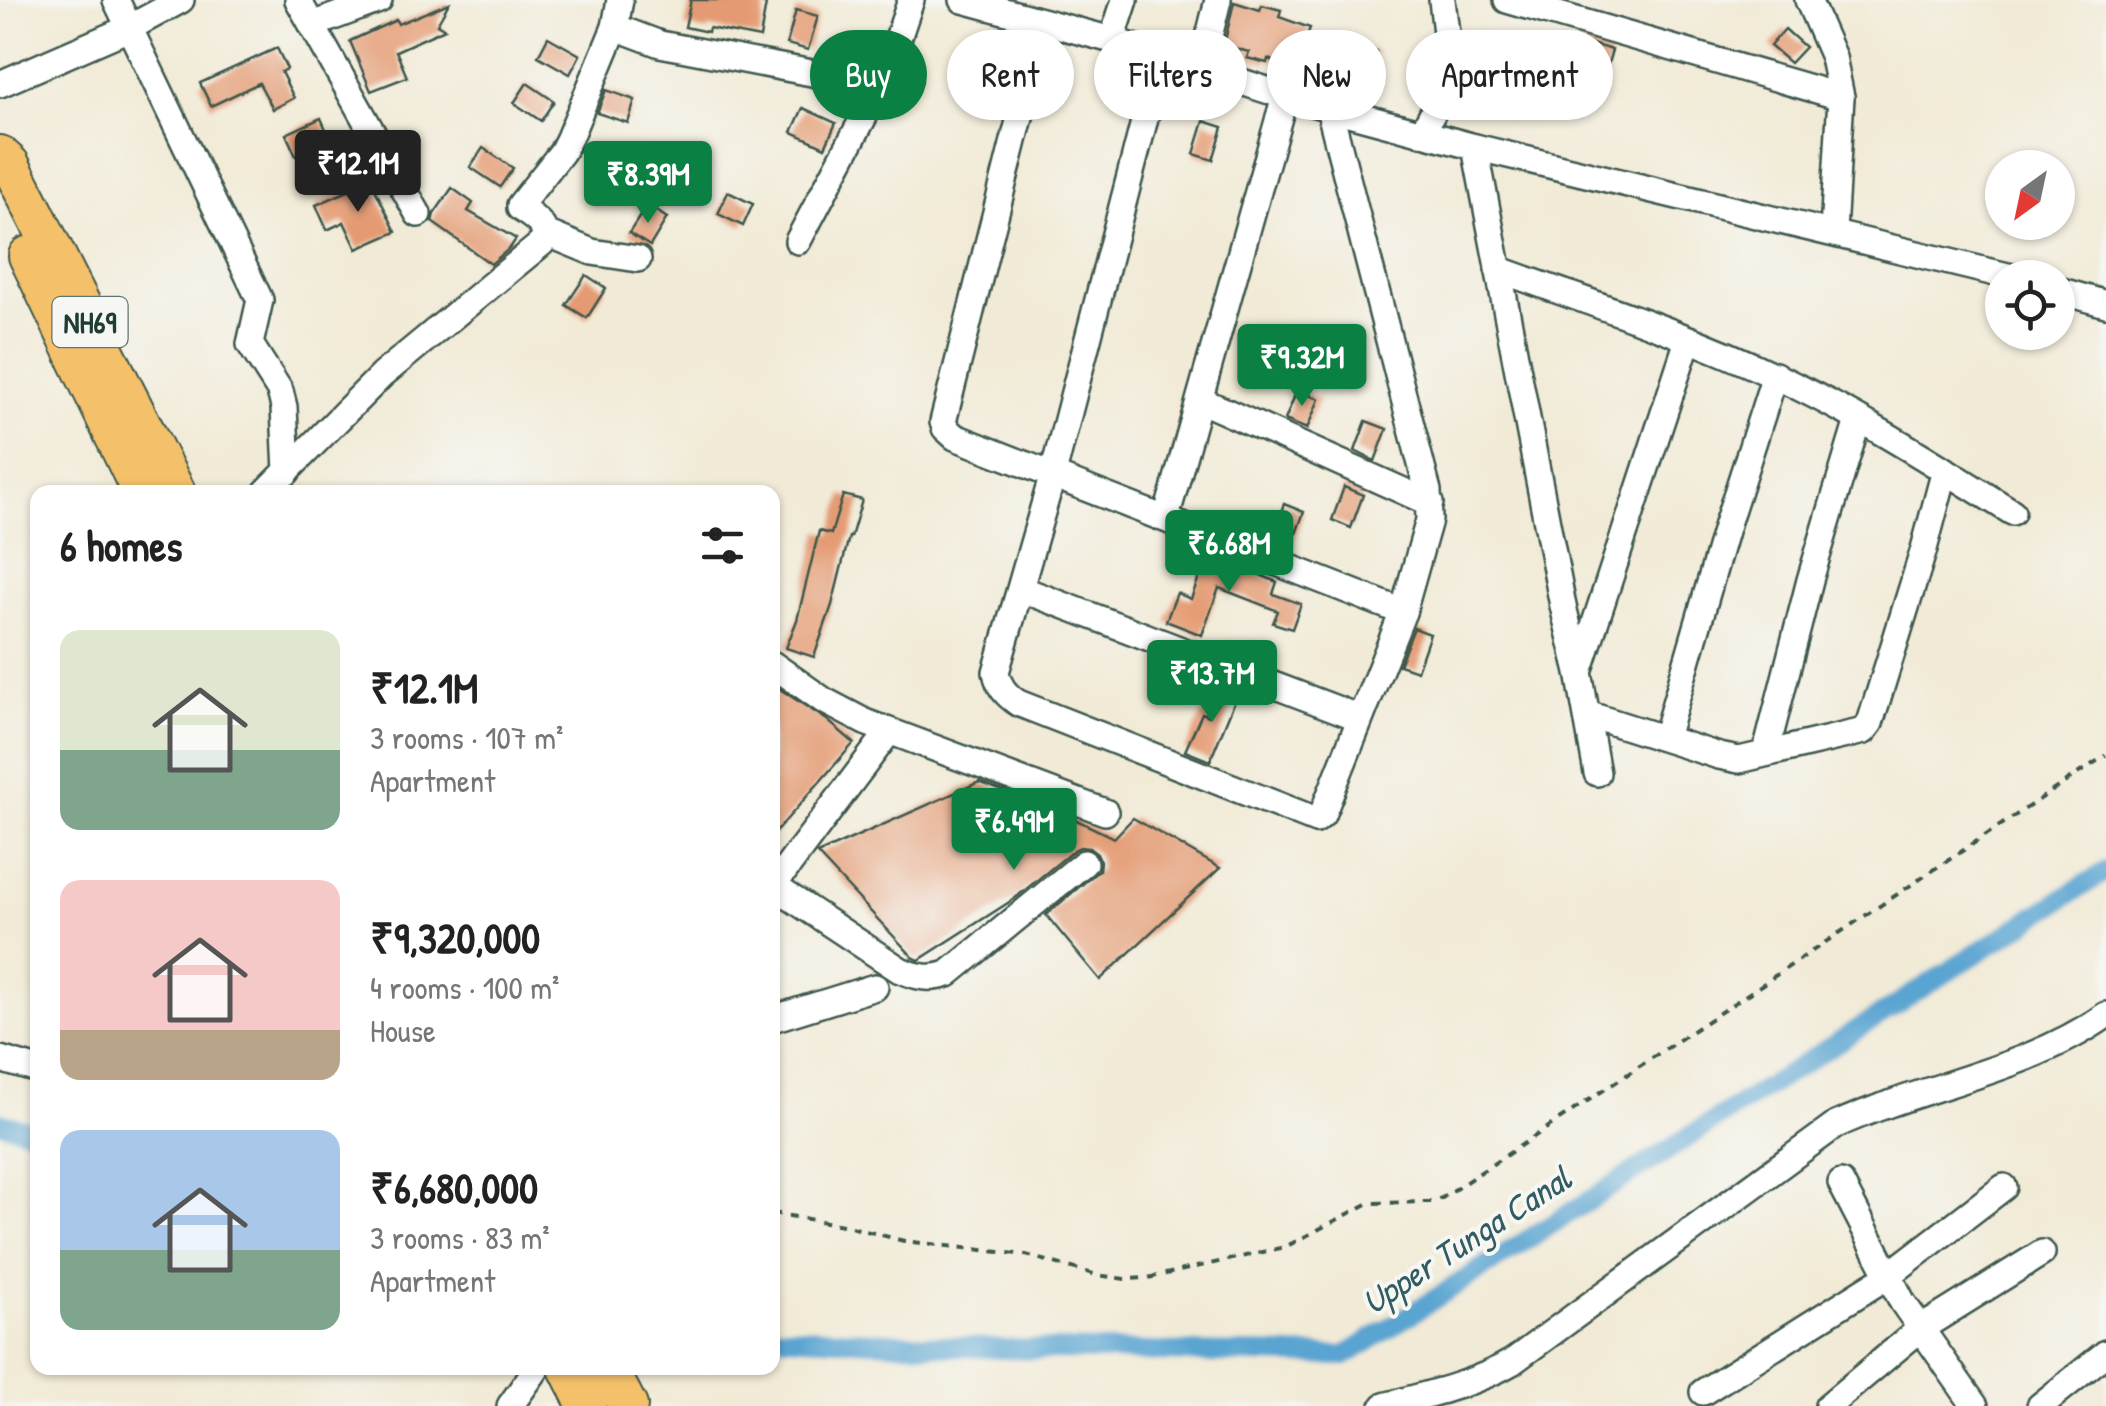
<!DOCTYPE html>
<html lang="en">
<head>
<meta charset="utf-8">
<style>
	body { margin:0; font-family:"Patrick Hand",sans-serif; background:#f2f2f2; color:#222; height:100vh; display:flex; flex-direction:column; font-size:38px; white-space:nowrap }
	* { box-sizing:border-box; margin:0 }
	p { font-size:32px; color:#767676 }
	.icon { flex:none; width:55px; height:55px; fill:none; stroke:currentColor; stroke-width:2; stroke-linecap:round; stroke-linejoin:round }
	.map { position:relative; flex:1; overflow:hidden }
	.sheet { position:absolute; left:30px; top:485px; width:750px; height:890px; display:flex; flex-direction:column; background:#fff; border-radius:20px; box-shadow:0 2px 8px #0004 }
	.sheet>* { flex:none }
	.guide { position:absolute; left:810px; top:30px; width:950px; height:90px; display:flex; gap:20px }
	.needle { width:65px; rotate:213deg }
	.fabs { position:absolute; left:1985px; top:150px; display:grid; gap:20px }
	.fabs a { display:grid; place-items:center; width:90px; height:90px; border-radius:50%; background:#fff; box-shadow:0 2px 8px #0004; font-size:50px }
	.price { position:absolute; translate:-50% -85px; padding:0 22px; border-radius:10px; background:#0b8043; color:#fff; font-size:32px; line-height:65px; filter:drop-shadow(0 2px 5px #0008) }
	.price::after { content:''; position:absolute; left:50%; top:60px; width:30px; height:22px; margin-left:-15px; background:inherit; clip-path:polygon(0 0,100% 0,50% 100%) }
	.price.selected { background:#222; color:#fff }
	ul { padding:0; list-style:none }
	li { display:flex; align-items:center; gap:30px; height:250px; padding:0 30px }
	li span { display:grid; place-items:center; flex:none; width:280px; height:200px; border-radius:20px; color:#555 }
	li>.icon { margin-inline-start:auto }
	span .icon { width:120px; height:120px; fill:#fffc; stroke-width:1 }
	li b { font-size:42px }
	h2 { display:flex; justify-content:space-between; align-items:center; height:120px; padding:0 30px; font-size:42px }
	.pill { padding:0 35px; border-radius:45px; background:#fff; box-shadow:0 2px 8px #0004; font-size:35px; line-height:90px }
	.pill.selected { background:#0b8043; color:#fff }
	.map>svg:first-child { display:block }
</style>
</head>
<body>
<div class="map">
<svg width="2106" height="1406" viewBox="0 0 2106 1406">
	<rect width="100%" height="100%" fill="#f6f6f2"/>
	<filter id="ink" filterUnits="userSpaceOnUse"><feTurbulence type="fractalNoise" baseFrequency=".01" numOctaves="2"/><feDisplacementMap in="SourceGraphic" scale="20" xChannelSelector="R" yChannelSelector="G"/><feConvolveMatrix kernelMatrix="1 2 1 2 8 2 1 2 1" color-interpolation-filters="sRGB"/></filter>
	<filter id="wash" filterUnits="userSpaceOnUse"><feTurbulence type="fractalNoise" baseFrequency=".0048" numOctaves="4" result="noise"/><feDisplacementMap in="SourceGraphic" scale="40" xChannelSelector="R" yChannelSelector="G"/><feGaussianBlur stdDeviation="2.25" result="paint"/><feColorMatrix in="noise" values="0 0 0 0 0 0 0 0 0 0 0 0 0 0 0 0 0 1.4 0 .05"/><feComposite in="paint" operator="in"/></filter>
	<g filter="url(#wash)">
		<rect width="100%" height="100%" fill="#f1ead6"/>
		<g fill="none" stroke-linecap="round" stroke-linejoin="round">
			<g stroke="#5aa4d1" stroke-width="20">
				<polyline points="0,1122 38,1133"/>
				<polyline points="772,1335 1002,1349 1345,1356 2106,871"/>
			</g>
		</g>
		<g id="blocks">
			<g fill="#e49b73">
				<polygon points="691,0 748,0 766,4 760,38 709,28 708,32 685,27"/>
				<polygon points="1234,2 1260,10 1262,5 1281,10 1279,17 1310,28 1295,69 1268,59 1267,63 1247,58 1249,52 1224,45"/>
				<polygon points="449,3 437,24 445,29 396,51 407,77 371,91 350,41 396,20 398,24"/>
				<polygon points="796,10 818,16 808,50 787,44"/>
				<polygon points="1785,29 1805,47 1790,63 1770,46"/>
				<polygon points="548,37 580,55 570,74 538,56"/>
				<polygon points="1585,42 1612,50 1600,91 1573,83"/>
				<polygon points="1355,44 1376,52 1367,77 1345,68"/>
				<polygon points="277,48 287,69 281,72 294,98 273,109 259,83 211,106 200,83"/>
				<polygon points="527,83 554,101 541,121 514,103"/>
				<polygon points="606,90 635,100 628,123 597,113"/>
				<polygon points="803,108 836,123 825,147 792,132"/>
				<polygon points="321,118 331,141 296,156 286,134"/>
				<polygon points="1204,121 1223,127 1213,160 1194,154"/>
				<polygon points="483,148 513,168 500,187 470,167"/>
				<polygon points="371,181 396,232 357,249 344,222 327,230 316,205"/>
				<polygon points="452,188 473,203 468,211 516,239 510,248 491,264 432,222 434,214"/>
				<polygon points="728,192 753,204 743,226 718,214"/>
				<polygon points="647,205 667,218 650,246 629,233"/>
				<polygon points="586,275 606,288 587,318 566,305"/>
				<polygon points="1297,390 1319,399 1307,429 1285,420"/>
				<polygon points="1366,421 1387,429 1375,461 1355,451"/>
				<polygon points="1344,487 1363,495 1351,528 1332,520"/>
				<polygon points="843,495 862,500 851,537 849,537 832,605 814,657 786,648 797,620 819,531 831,534"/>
				<polygon points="1284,504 1304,512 1290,550 1269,542"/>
				<polygon points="1208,553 1277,582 1273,594 1301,604 1292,629 1273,623 1278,611 1219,588 1202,635 1166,621 1177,593 1191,599"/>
				<polygon points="1414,628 1430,634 1417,671 1399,665"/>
				<polygon points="772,684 827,720 854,743 772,836"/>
				<polygon points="1221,685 1238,693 1210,761 1185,751 1202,713 1208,716"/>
				<polygon points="979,782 1066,815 1114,838 1133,818 1220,868 1100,980 1046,915 1099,870 1100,861 1097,854 1089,848 1080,847 1074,850 1014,899 919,960 913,957 817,854"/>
			</g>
		</g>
	</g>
	<g filter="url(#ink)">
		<use href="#blocks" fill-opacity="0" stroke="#3e574c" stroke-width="2.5"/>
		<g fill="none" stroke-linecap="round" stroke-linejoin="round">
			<defs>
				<g id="minor">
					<polyline points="116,0 260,300 250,344 280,391 284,407 287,472"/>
					<polyline points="298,0 418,214"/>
					<polyline points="963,0 1112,40 1285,96 1475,147 2016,278"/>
					<polyline points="1507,0 1841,97"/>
					<polyline points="1808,0 1833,57 1841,97 1833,232"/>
					<polyline points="1044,22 943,422 945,428 955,437 1403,612"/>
					<polyline points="312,25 379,0"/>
					<polyline points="615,27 660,44 838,78 855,80 885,77"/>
					<polyline points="1112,40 1125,0"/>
					<path d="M1161,56L1053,474L996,672C999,687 1006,695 1018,703L1316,820L1322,815L1403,612L1429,520L1428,491L1329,108"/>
					<polyline points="1201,69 1218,0"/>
					<polyline points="0,84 129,28 181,0"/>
					<polyline points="1422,133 1449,82 1450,65 1442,0"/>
					<polyline points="1475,147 1563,606 1579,672 1597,773"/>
					<polyline points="546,233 592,252 638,259"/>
					<polyline points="798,241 885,77 911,0"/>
					<path d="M1498,269C1591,303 1686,334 1775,376C1857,414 1935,464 2012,512"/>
					<polyline points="2058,290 2106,304"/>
					<polyline points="1200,400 1430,503"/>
					<path d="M266,492L382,375L542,243C551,226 533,218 520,208V205L562,152L569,138L615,27L620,0"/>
					<polyline points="1166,518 1285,96"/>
					<polyline points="1021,589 1360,718"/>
					<polyline points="772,664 823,700 865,722 1105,812"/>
					<polyline points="1579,672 1688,340"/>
					<polyline points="1587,714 1719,756 1739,760 1864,731 1870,723 1924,549 1945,470"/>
					<polyline points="1665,738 1727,524 1775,375"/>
					<polyline points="1766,752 1810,580 1858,420"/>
					<path d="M772,885L900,970C917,977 930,980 948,974L1084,863"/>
					<polyline points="773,886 888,733"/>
					<polyline points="772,1019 875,987"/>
					<polyline points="0,1059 38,1070"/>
					<polyline points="1841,1183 1903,1303 1975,1406"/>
					<polyline points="1703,1392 1889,1275 2004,1187"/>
					<polyline points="510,1406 537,1368"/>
					<path d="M1384,1406C1429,1394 1472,1385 1512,1362L1836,1125C1924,1085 2027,1071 2106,1015"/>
					<polyline points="1828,1406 1920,1329 2042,1253"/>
					<polyline points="2040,1406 2106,1353"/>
				</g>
				<g id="highway">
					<polyline points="0,155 10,164 176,492"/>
					<polyline points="28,256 141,492"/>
					<polyline points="568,1368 587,1406"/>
					<polyline points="608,1368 628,1406"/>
				</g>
			</defs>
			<use href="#minor" stroke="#3e574c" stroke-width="30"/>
			<use href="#highway" stroke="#3e574c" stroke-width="42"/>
			<polyline stroke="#3e574c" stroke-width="4" stroke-dasharray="8 8" stroke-linecap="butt" points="772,1213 843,1225 904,1241 1026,1255 1097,1275 1125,1279 1148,1278 1285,1247 1369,1203 1430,1202 1442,1198 2106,755"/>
			<use href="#minor" stroke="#fff" stroke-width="25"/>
			<use href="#highway" stroke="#f4c16a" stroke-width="38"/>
		</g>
	</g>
	<g text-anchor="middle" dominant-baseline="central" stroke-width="8" stroke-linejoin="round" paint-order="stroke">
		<rect fill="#f6f6f2" stroke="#60746d" stroke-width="2.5" x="52.5" y="297" width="75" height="50" rx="8"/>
		<g font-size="30" font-weight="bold" fill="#1f3d34">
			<text x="90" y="322">NH69</text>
		</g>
		<g font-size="35" font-style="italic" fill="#315c63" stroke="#f6f6f2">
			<text transform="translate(1466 1240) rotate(-33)">Upper Tunga Canal</text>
		</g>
	</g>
</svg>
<div class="fabs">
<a><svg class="needle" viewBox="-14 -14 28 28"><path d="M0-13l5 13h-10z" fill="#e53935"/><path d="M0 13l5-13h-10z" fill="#767676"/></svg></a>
<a><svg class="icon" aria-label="locate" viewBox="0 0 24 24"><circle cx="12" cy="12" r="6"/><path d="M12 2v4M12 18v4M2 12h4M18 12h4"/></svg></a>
</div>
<b class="price selected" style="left:358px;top:215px">₹12.1M</b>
<b class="price" style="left:648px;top:226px">₹8.39M</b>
<b class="price" style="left:1302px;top:409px">₹9.32M</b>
<b class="price" style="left:1229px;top:595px">₹6.68M</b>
<b class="price" style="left:1212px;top:725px">₹13.7M</b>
<b class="price" style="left:1014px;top:873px">₹6.49M</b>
<div class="guide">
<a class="pill selected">Buy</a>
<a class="pill">Rent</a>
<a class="pill">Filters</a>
<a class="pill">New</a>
<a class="pill">Apartment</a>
</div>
<section class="sheet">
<h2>6 homes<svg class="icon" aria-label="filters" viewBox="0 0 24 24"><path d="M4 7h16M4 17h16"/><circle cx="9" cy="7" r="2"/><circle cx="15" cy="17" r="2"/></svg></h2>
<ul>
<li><span style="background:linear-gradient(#dfe7d0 60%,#7fa58c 0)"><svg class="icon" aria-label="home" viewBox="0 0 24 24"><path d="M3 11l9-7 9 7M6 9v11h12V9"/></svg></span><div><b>₹12.1M</b><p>3 rooms · 107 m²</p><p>Apartment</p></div></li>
<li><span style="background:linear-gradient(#f6c9c9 75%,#b9a48a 0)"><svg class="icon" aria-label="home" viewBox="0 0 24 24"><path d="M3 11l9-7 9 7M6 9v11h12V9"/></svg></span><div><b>₹9,320,000</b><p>4 rooms · 100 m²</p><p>House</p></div></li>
<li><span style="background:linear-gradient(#a9c7e8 60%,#7fa58c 0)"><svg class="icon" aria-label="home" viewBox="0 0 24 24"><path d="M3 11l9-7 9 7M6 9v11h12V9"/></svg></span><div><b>₹6,680,000</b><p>3 rooms · 83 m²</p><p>Apartment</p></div></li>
</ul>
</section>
</div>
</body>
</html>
